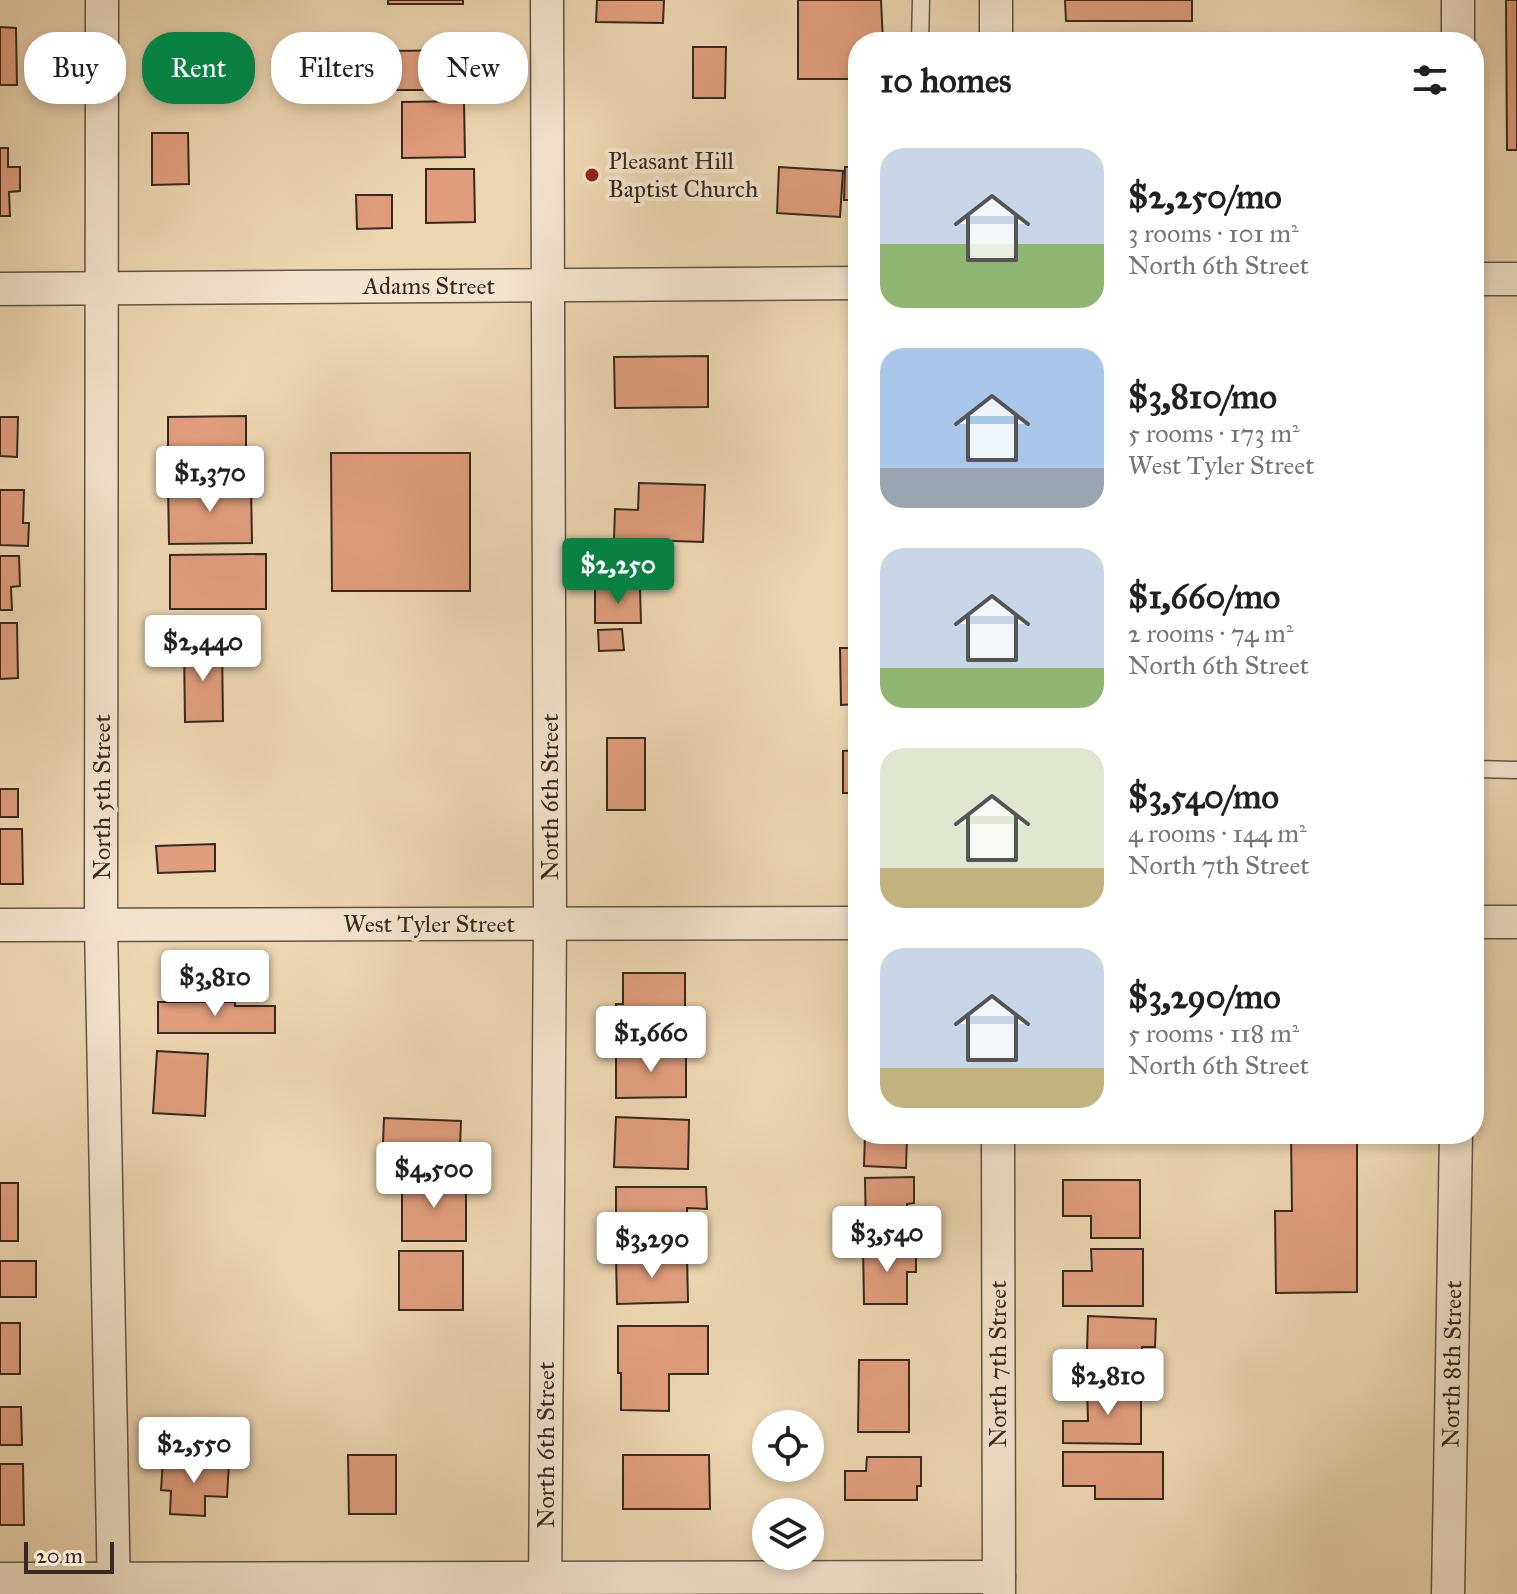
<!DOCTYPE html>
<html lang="en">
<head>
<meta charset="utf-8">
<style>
	body { margin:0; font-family:"IM FELL Great Primer",serif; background:#f6f6f6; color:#202124; height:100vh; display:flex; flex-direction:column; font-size:30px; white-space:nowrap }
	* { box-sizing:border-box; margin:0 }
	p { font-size:26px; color:#757577 }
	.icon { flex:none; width:44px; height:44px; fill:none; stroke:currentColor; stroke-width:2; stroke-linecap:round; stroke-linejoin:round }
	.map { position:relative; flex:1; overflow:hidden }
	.details { position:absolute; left:848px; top:32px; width:636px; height:1112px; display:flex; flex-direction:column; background:#fff; border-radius:32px; box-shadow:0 4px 12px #0003 }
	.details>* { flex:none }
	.top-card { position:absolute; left:24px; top:32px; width:704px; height:72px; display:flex; gap:16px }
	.controls { position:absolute; left:752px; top:1410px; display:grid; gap:16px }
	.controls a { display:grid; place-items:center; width:72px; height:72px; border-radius:50%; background:#fff; box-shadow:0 4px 12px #0003; font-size:40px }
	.scale { position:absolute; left:24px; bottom:20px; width:90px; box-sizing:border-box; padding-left:8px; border:4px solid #342a20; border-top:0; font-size:22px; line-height:28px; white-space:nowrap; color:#342a20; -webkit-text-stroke:6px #f3e4cd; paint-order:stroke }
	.price { position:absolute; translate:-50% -68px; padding:0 18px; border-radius:8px; background:#fff; color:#222; font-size:26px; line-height:52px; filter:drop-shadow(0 2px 4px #0008) }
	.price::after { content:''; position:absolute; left:50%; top:48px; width:24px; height:18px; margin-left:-12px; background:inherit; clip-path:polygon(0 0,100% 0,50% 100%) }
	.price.on { background:#0b8043; color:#fff }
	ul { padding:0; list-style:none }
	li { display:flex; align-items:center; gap:24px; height:200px; padding:0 32px }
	li span { display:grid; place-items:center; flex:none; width:224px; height:160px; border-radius:24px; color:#555 }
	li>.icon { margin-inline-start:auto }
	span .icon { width:96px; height:96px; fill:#fffc; stroke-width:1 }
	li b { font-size:34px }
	h2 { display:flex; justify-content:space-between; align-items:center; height:96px; padding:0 32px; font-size:34px }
	.chip { padding:0 28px; border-radius:32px; background:#fff; box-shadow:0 4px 12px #0003; font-size:28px; line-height:72px }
	.chip.on { background:#0b8043; color:#fff }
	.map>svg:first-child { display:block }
</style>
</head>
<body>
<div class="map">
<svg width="1517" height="1594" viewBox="0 0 1517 1594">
	<rect width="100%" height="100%" fill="#edd6b2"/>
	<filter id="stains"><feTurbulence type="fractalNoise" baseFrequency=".0025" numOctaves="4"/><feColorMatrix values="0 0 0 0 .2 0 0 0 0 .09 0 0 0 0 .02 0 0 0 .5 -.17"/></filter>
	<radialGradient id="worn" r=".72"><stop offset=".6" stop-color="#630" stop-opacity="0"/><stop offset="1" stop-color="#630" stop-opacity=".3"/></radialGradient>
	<g fill="#e19d7d" stroke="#342a20" stroke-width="2">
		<rect x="388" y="0" width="75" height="4"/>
		<polygon points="597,0 664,0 663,23 596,22"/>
		<polygon points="798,0 881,0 883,42 858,42 858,79 798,79"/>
		<polygon points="1065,0 1192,0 1192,21 1066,21"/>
		<polygon points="1506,0 1517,0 1517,150 1507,150"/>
		<polygon points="0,27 16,28 17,85 0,85"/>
		<polygon points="693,47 726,47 725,98 693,98"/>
		<polygon points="465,50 465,90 390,90 389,51"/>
		<polygon points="464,101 465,157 402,158 402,102"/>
		<polygon points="152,133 188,133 189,184 152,185"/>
		<polygon points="0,148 8,148 8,167 20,167 20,191 9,192 10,216 0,216"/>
		<polygon points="779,167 843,171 840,217 777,213"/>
		<polygon points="845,167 858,167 858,200 844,200"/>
		<polygon points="426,169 474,169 475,222 426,223"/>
		<polygon points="356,195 392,195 392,228 357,229"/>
		<polygon points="708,356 708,407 615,408 614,357"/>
		<polygon points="246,416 246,473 168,474 168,417"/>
		<polygon points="0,417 18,417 17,457 0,456"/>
		<polygon points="331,453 470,453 470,591 332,591"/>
		<polygon points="639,483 705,485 703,542 614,539 615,509 638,510"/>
		<polygon points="251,484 252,543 169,544 168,485"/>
		<polygon points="0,490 24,490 23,523 29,523 28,546 0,545"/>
		<rect x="850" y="491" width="8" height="74"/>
		<polygon points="266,554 266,609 170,609 170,555"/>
		<polygon points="0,556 19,556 20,586 11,587 12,610 0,610"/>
		<polygon points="595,588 640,588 641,623 595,623"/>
		<polygon points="0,623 17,623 18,678 0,679"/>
		<polygon points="850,625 858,625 858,704 841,705 840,648 850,648"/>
		<polygon points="622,629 624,650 599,651 598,630"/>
		<polygon points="184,644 222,644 223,721 185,722"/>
		<rect x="607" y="738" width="38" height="72"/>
		<polygon points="858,750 858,793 843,793 843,751"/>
		<rect x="0" y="789" width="18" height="28"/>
		<polygon points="0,829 22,829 23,884 0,884"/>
		<polygon points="215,844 215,871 158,873 156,846"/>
		<polygon points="623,973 685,973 685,1031 616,1031 616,1004 623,1004"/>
		<polygon points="158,1002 235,1002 235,1006 275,1006 275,1033 158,1033"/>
		<polygon points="157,1051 208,1054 205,1116 153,1113"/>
		<polygon points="686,1051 686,1097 616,1098 616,1052"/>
		<polygon points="616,1117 689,1120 688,1169 614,1167"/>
		<polygon points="384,1118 461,1121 459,1170 382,1168"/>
		<polygon points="865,1134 915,1134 915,1136 907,1136 906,1168 864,1166"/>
		<polygon points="1291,1134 1357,1134 1357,1292 1276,1293 1275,1211 1292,1211"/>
		<polygon points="914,1177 914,1203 907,1204 907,1236 866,1236 865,1178"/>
		<rect x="402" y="1180" width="64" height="61"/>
		<polygon points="1063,1180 1140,1180 1140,1238 1091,1238 1091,1216 1063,1216"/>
		<rect x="0" y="1183" width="18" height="58"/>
		<polygon points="616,1187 706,1187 707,1209 687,1208 687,1235 616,1234"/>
		<polygon points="863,1246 916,1246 916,1272 907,1272 907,1304 864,1304"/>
		<polygon points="1091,1249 1143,1249 1143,1306 1063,1306 1063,1271 1092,1271"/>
		<rect x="399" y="1251" width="64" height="59"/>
		<polygon points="687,1256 688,1302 617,1304 616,1257"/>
		<rect x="0" y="1261" width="36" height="36"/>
		<polygon points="1088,1316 1156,1319 1155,1347 1142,1347 1140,1376 1062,1373 1063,1350 1087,1351"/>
		<rect x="0" y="1323" width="20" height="51"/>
		<polygon points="618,1326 708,1326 708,1374 669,1374 669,1411 621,1410 621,1373 618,1373"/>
		<polygon points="859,1360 909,1360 909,1432 858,1432"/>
		<polygon points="1087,1386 1141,1386 1141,1444 1063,1443 1063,1421 1088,1421"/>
		<polygon points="0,1407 21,1407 22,1445 0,1445"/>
		<polygon points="1063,1452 1163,1452 1163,1499 1095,1499 1095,1486 1063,1486"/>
		<polygon points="348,1455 396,1455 396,1514 349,1514"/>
		<polygon points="623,1455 709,1455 710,1509 623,1509"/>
		<polygon points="867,1457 921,1457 921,1486 917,1486 917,1500 845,1500 845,1471 866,1471"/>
		<polygon points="163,1460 229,1463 227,1497 205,1496 205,1516 170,1514 171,1491 161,1490"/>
		<polygon points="0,1464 23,1464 24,1525 0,1525"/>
	</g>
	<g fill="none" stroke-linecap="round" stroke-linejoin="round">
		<defs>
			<g id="lane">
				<polyline points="920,42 921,0"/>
				<polyline points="1474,769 1517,770"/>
			</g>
			<g id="street">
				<polyline points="102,0 101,925 114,1594"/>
				<polyline points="996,0 996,42"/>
				<polyline points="1458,0 1458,42"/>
				<polyline points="1474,279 1517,279"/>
				<polyline points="0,289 858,283"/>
				<polyline points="1474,922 1517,922"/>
				<polyline points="0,925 858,923"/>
				<polyline points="998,1134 999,1594"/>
				<polyline points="0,1579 999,1577"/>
				<polyline points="545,1594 550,924 547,0"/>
				<polyline points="1448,1594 1456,1134"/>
			</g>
		</defs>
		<use href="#lane" stroke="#625544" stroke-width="19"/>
		<use href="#street" stroke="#625544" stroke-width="35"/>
		<use href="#lane" stroke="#f3e4cd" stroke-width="16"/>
		<use href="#street" stroke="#f3e4cd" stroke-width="32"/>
	</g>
	<circle fill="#8f2418" stroke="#f3e4cd" stroke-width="3" cx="592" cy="175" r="8"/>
	<g text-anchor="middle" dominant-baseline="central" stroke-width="8" stroke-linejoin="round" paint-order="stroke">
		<g font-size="24" fill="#342a20" stroke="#f3e4cd" text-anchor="start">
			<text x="608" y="161">Pleasant Hill<tspan x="608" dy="28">Baptist Church</tspan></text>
		</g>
		<g font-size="24" fill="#342a20" stroke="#f3e4cd">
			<text x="429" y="286">Adams Street</text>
			<text transform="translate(102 797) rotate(-90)">North 5th Street</text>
			<text transform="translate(550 797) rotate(-90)">North 6th Street</text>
			<text x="429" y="924">West Tyler Street</text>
			<text transform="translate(998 1364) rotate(-90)">North 7th Street</text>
			<text transform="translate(1452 1364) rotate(-89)">North 8th Street</text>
			<text transform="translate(546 1445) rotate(-90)">North 6th Street</text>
		</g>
	</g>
	<rect width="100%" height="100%" filter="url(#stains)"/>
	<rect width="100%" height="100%" fill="url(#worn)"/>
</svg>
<div class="controls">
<a><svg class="icon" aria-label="locate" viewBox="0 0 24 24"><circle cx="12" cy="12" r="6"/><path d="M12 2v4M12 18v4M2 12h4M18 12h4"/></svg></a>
<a><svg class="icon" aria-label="layers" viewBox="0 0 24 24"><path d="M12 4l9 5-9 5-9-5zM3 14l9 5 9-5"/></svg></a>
</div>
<div class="scale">20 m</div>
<b class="price" style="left:210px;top:514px">$1,370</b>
<b class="price on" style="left:618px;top:606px">$2,250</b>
<b class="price" style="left:203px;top:683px">$2,440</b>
<b class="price" style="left:215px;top:1018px">$3,810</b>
<b class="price" style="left:651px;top:1074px">$1,660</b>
<b class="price" style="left:434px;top:1210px">$4,500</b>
<b class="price" style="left:887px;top:1274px">$3,540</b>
<b class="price" style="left:652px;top:1280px">$3,290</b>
<b class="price" style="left:1108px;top:1417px">$2,810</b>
<b class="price" style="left:194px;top:1485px">$2,550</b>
<div class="top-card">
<a class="chip">Buy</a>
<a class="chip on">Rent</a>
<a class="chip">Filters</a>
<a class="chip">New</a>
</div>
<section class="details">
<h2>10 homes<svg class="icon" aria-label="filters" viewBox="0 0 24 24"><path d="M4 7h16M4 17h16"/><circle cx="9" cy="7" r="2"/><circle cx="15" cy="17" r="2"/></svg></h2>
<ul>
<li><span style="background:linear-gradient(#c9d6e8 60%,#8fb573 0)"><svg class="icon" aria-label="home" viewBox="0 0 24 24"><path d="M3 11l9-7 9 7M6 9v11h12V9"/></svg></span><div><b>$2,250/mo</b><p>3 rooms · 101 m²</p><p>North 6th Street</p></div></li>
<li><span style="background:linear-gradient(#a9c7e8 75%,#9aa5b1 0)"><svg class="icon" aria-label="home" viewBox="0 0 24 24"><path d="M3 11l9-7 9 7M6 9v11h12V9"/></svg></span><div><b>$3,810/mo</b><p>5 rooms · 173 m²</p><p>West Tyler Street</p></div></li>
<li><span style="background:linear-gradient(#c9d6e8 75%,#8fb573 0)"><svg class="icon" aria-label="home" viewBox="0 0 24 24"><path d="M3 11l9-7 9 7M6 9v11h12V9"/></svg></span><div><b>$1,660/mo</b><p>2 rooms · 74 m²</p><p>North 6th Street</p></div></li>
<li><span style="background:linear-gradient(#dfe7d0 75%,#c2b280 0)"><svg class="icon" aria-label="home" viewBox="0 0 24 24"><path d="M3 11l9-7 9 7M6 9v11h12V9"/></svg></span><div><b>$3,540/mo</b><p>4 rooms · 144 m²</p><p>North 7th Street</p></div></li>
<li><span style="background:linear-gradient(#c9d6e8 75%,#c2b280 0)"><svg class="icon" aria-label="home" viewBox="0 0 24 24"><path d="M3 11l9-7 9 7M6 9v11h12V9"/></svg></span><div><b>$3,290/mo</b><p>5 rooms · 118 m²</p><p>North 6th Street</p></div></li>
</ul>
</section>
</div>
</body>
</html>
